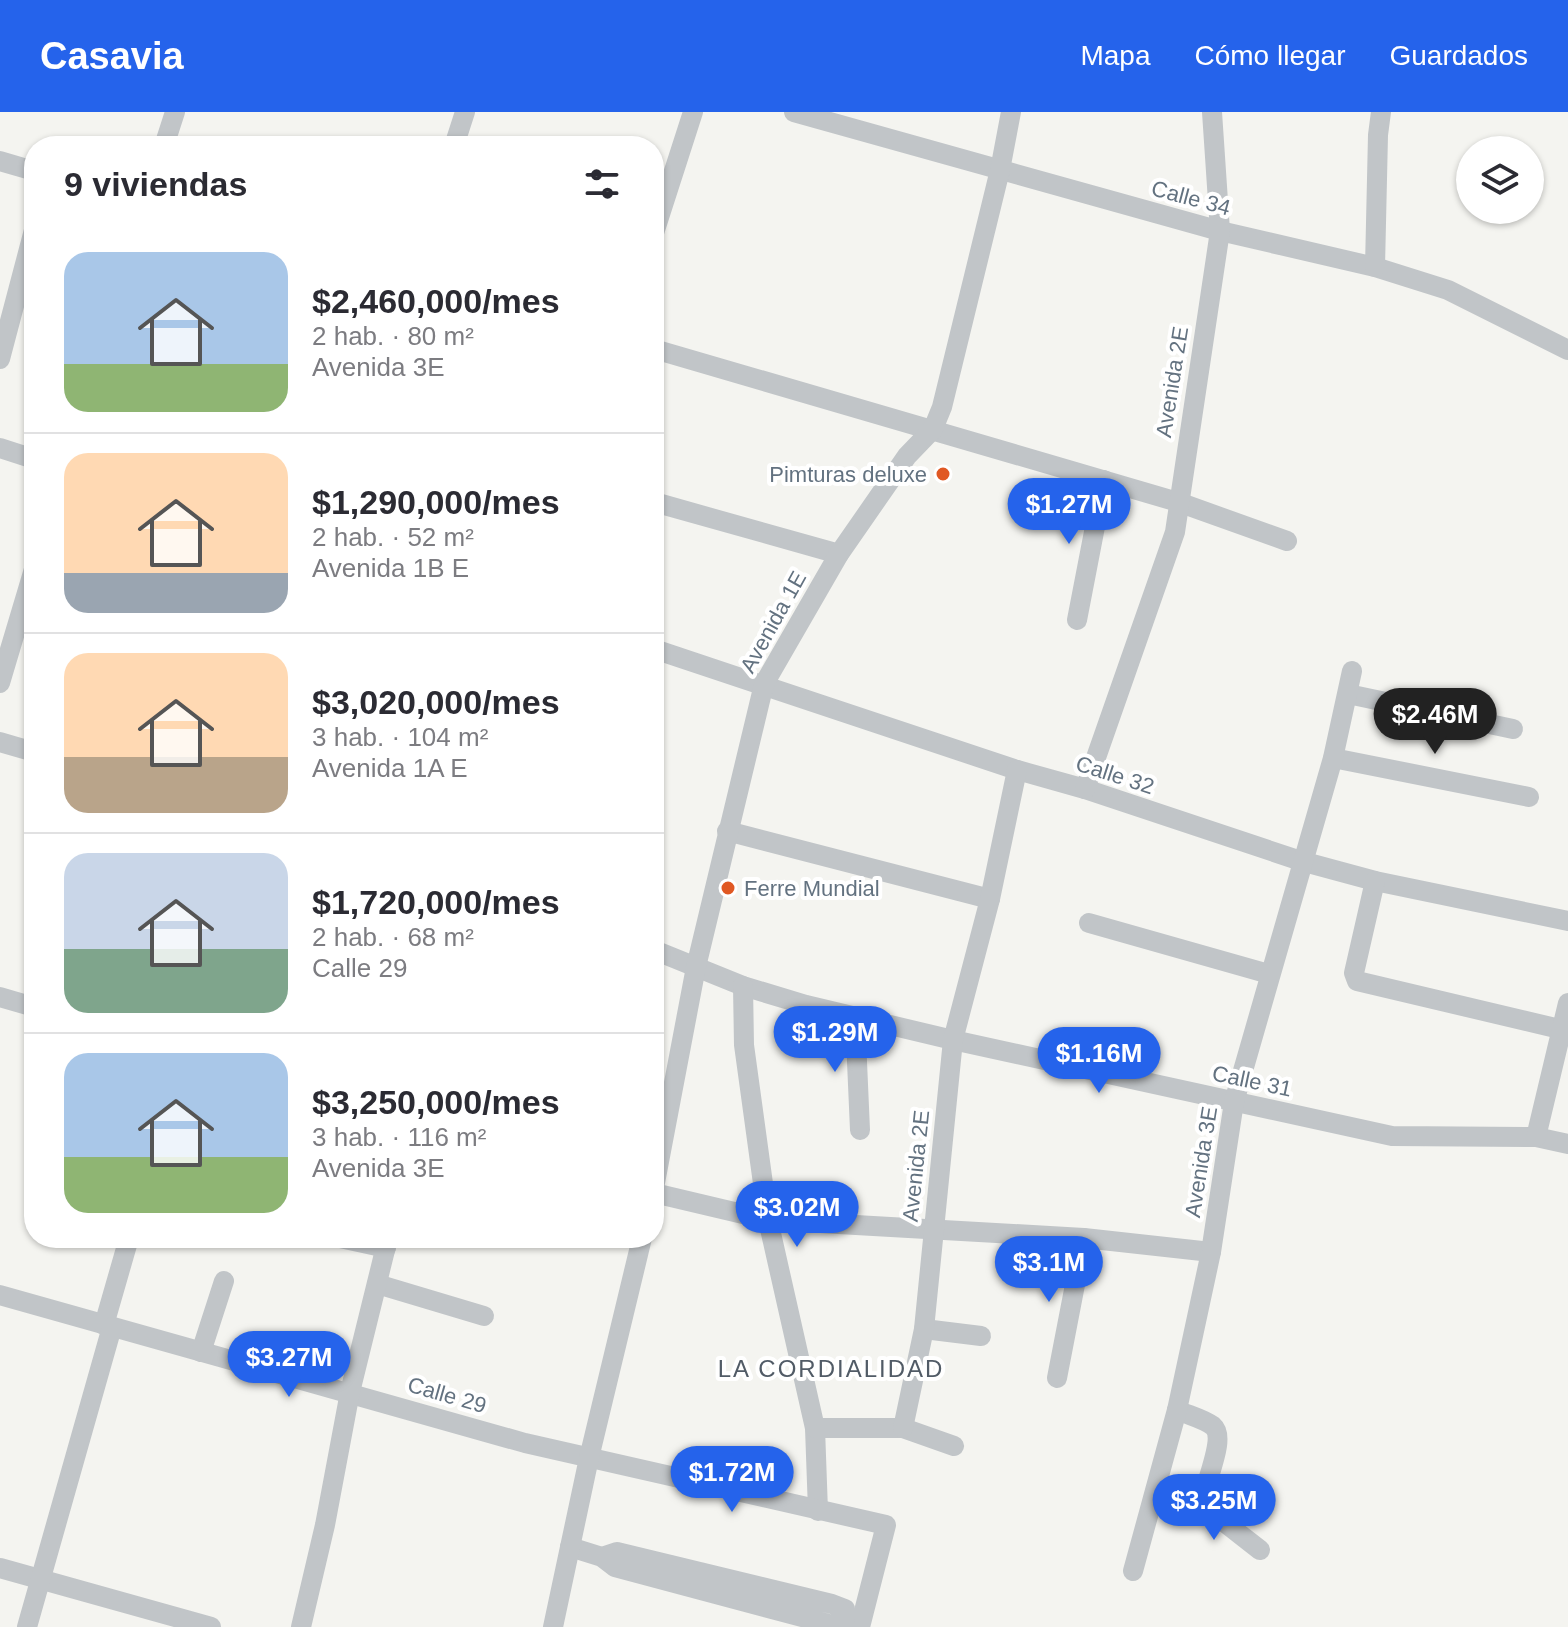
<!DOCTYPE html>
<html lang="es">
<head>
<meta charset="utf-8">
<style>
	body { margin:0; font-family:Helvetica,sans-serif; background:#f7f7f7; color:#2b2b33; height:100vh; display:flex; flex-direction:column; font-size:30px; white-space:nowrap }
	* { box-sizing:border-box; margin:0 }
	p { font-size:26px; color:#7c7c81 }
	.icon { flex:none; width:44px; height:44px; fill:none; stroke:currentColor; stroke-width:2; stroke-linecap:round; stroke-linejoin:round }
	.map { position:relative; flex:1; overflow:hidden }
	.details { position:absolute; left:24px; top:24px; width:640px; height:1112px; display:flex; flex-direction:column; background:#fff; border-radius:32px; box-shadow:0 2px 6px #0004 }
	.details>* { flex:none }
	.tools { position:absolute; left:1456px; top:24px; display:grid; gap:16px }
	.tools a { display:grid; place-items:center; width:88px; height:88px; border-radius:50%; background:#fff; box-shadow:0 2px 6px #0004; font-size:40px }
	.price { position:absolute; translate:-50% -68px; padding:0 18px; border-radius:28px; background:#2563eb; color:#fff; font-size:26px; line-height:52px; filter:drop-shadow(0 2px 4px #0008) }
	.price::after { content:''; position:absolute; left:50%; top:48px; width:24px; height:18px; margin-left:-12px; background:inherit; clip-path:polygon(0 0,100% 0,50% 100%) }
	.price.selected { background:#222; color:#fff }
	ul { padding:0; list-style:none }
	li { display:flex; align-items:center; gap:24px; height:200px; padding:0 40px }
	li+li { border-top:2px solid #e1e1e2 }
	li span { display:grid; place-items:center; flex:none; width:224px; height:160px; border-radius:24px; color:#555 }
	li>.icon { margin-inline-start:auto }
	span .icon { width:96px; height:96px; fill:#fffc; stroke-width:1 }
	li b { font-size:34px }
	h2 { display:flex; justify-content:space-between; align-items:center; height:96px; padding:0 40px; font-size:34px }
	header { display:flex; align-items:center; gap:48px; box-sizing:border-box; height:112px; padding:0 40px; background:#2563eb; color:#fff }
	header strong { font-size:38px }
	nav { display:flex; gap:44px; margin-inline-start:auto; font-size:28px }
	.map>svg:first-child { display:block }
</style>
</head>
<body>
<header>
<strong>Casavia</strong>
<nav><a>Mapa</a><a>Cómo llegar</a><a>Guardados</a></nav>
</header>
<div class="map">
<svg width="1568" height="1515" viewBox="0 0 1568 1515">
	<rect width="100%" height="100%" fill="#f4f4f0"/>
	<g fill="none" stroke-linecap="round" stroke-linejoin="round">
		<g stroke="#c1c5c8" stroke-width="20">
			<polyline points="794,0 1220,119 1375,155 1448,178 1568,238"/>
			<polyline points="164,34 175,0"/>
			<polyline points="454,34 465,0"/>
			<polyline points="0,49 34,59"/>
			<polyline points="654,121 693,0"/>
			<polyline points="1375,155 1378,23 1381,0"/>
			<polyline points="654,237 1178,390 1287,429"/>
			<polyline points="0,247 34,118"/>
			<polyline points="0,336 34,347"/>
			<polyline points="654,390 839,442"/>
			<polyline points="1077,508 1104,368"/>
			<polyline points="654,537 1017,658 1085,677 1301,749 1375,769 1568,809"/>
			<polyline points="0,571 34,457"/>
			<polyline points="1348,582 1513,617"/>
			<polyline points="0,630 34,640"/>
			<polyline points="1333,646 1529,685"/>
			<polyline points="1085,677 1175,420 1220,119 1212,0"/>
			<polyline points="727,719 990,787"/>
			<polyline points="1375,769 1354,861 1357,869 1564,918"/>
			<polyline points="1089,811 1269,862"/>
			<polyline points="654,838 743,874 806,893 953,928 1392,1024 1536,1025 1568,1032"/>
			<polyline points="743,874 744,933 768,1108 815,1316 818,1399"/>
			<polyline points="0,885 34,895"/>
			<polyline points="855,904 860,1018"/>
			<polyline points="1536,1025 1568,891"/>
			<polyline points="654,1076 696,855 764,572 839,442 907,344 933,317 942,295 1000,58 1011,0"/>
			<polyline points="654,1081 768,1108 1084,1126 1211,1140"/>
			<polyline points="340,1126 386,1136"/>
			<polyline points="377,1172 484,1204"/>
			<polyline points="0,1183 525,1331 886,1413 860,1515"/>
			<polyline points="104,1213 129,1126"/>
			<polyline points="924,1217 981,1224"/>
			<polyline points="201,1240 224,1169"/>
			<polyline points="1057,1266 1084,1126"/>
			<path d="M1177,1298C1188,1303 1204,1307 1213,1314C1227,1326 1204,1371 1203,1389L1210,1399L1260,1438"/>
			<polyline points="815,1316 903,1316 954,1334"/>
			<polyline points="903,1316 924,1217 953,928 990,787 1017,658"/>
			<polyline points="570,1435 602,1445 615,1455 832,1513 842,1512 845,1507 845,1497 832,1492 617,1440 602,1445"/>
			<polyline points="0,1456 211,1515"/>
			<polyline points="1133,1459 1177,1298 1211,1140 1234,990 1333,646 1352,559"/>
			<polyline points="27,1515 112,1215"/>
			<polyline points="301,1515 325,1413 350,1280 388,1126"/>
			<polyline points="553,1515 589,1346 642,1126"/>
		</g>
	</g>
	<g fill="#e05823" stroke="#fff" stroke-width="3">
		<circle cx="943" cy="362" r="8"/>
		<circle cx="728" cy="776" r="8"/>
	</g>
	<g text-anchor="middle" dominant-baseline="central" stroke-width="8" stroke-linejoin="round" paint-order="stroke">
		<g font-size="22" fill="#637280" stroke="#fff">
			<text transform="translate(1191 86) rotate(15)">Calle 34</text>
			<text transform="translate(1172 270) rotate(-81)">Avenida 2E</text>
			<text transform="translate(773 510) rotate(-61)">Avenida 1E</text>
			<text transform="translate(1115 663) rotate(18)">Calle 32</text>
			<text transform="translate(1252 969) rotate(12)">Calle 31</text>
			<text transform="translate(1201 1050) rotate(-81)">Avenida 3E</text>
			<text transform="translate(916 1054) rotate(-84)">Avenida 2E</text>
			<text transform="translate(447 1283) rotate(16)">Calle 29</text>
		</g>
		<g font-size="22" fill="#637280" stroke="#fff" text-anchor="end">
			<text x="927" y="362">Pimturas deluxe</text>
			<text x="744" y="776" text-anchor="start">Ferre Mundial</text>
		</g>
		<g font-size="24" letter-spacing="2" fill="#515b66" stroke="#fff">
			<text x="831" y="1256">LA CORDIALIDAD</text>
		</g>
	</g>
</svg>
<div class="tools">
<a><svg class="icon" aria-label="layers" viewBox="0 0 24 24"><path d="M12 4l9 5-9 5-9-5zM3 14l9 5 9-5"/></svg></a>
</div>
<b class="price" style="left:1069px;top:434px">$1.27M</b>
<b class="price selected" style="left:1435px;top:644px">$2.46M</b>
<b class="price" style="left:835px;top:962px">$1.29M</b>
<b class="price" style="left:1099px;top:983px">$1.16M</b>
<b class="price" style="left:797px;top:1137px">$3.02M</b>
<b class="price" style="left:1049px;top:1192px">$3.1M</b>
<b class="price" style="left:289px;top:1287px">$3.27M</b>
<b class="price" style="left:732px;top:1402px">$1.72M</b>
<b class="price" style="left:1214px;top:1430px">$3.25M</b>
<section class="details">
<h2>9 viviendas<svg class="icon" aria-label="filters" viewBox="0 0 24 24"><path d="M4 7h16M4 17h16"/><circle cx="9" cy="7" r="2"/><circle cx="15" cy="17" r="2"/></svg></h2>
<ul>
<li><span style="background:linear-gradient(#a9c7e8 70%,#8fb573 0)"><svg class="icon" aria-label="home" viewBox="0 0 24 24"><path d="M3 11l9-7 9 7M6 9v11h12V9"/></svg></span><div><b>$2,460,000/mes</b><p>2 hab. · 80 m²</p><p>Avenida 3E</p></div></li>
<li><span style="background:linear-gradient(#ffd9b3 75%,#9aa5b1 0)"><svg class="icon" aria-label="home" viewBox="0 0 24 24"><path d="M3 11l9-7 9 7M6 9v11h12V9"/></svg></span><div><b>$1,290,000/mes</b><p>2 hab. · 52 m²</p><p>Avenida 1B E</p></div></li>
<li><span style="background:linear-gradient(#ffd9b3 65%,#b9a48a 0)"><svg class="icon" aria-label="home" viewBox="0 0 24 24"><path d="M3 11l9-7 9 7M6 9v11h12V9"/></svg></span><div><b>$3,020,000/mes</b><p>3 hab. · 104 m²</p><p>Avenida 1A E</p></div></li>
<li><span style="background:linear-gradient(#c9d6e8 60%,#7fa58c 0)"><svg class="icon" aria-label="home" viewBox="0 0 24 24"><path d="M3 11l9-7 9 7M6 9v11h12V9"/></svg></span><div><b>$1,720,000/mes</b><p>2 hab. · 68 m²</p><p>Calle 29</p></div></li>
<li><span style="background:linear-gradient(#a9c7e8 65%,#8fb573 0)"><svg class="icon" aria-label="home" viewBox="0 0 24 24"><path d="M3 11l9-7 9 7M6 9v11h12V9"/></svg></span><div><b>$3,250,000/mes</b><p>3 hab. · 116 m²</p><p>Avenida 3E</p></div></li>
</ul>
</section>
</div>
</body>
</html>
